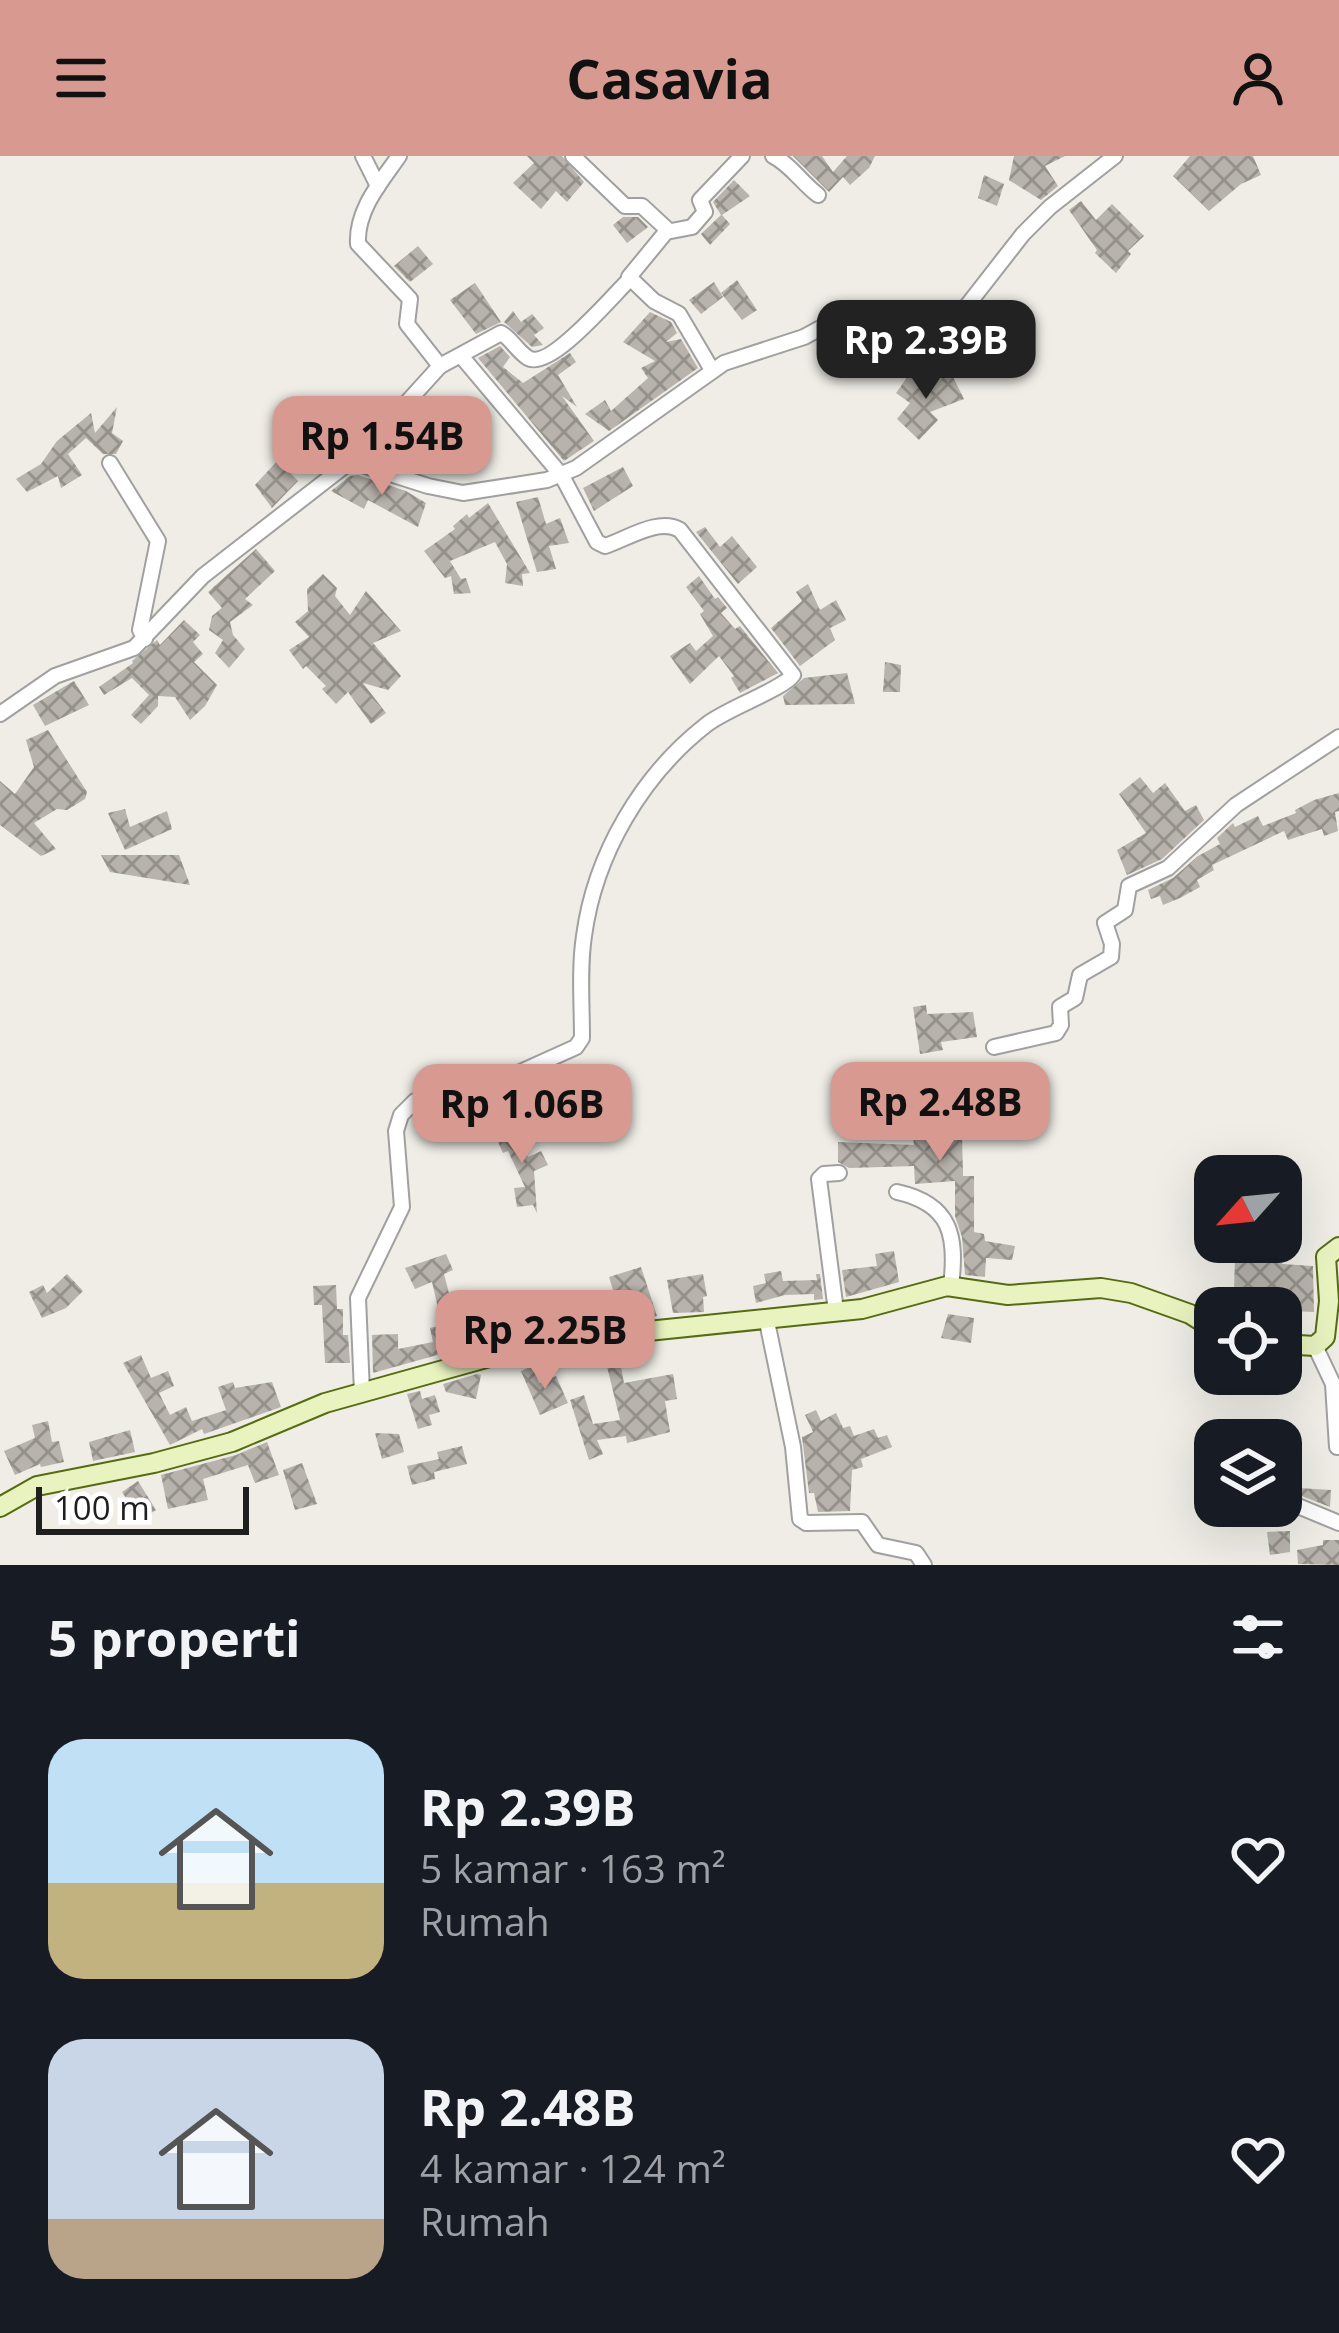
<!DOCTYPE html>
<html lang="id">
<head>
<meta charset="utf-8">
<style>
	body { margin:0; font-family:"Open Sans",sans-serif; background:#20242c; color:#f1f3f6; height:100vh; display:flex; flex-direction:column; font-size:45px; white-space:nowrap }
	* { box-sizing:border-box; margin:0 }
	p { font-size:39px; color:#9ea1a6 }
	.icon { flex:none; width:66px; height:66px; fill:none; stroke:currentColor; stroke-width:2; stroke-linecap:round; stroke-linejoin:round }
	.map { position:relative; height:1409px; overflow:hidden }
	.drawer { display:flex; flex-direction:column; background:#171b24; flex:1 }
	.drawer>* { flex:none }
	.needle { width:78px; rotate:243deg }
	.fabs { position:absolute; left:1194px; top:999px; display:grid; gap:24px }
	.fabs a { display:grid; place-items:center; width:108px; height:108px; border-radius:24px; background:#171b24; box-shadow:0 12px 48px #0002; font-size:60px }
	.scale { position:absolute; left:36px; bottom:30px; width:213px; box-sizing:border-box; padding-left:12px; border:6px solid #1f1f1f; border-top:0; font-size:33px; line-height:42px; white-space:nowrap; color:#1f1f1f; -webkit-text-stroke:9px #fff; paint-order:stroke }
	.price { position:absolute; translate:-50% -102px; padding:0 27px; border-radius:24px; background:#d89991; color:#111; font-size:39px; line-height:78px; filter:drop-shadow(0 3px 6px #0008) }
	.price::after { content:''; position:absolute; left:50%; top:72px; width:36px; height:27px; margin-left:-18px; background:inherit; clip-path:polygon(0 0,100% 0,50% 100%) }
	.price.current { background:#222; color:#fff }
	ul { padding:0; list-style:none }
	li { display:flex; align-items:center; gap:36px; height:300px; padding:0 48px }
	li span { display:grid; place-items:center; flex:none; width:336px; height:240px; border-radius:36px; color:#555 }
	li>.icon { margin-inline-start:auto }
	span .icon { width:144px; height:144px; fill:#fffc; stroke-width:1 }
	li b { font-size:51px }
	h2 { display:flex; justify-content:space-between; align-items:center; height:144px; padding:0 48px; font-size:51px }
	header { display:flex; justify-content:space-between; align-items:center; height:156px; padding:0 48px; background:#d89991; color:#111; font-size:54px; font-weight:700 }
	.map>svg:first-child { display:block }
</style>
</head>
<body>
<header><svg class="icon" aria-label="menu" viewBox="0 0 24 24"><path d="M4 6h16M4 12h16M4 18h16"/></svg>Casavia<svg class="icon" aria-label="person" viewBox="0 0 24 24"><circle cx="12" cy="8" r="4"/><path d="M4 21q1-7 8-7t8 7"/></svg></header>
<div class="map">
<svg width="1339" height="1409" viewBox="0 0 1339 1409">
	<defs>
		<pattern id="building-cross-hatch" width="8" height="8" patternUnits="userSpaceOnUse" patternTransform="scale(3)"><rect width="8" height="8" fill="#b8b3ac"/><path d="M0 0l8 8M0 8l8-8" fill="none" stroke="#95918b"/></pattern>
	</defs>
	<rect width="100%" height="100%" fill="#efede6"/>
	<g fill="url(#building-cross-hatch)">
		<polygon points="527,0 562,0 584,26 567,46 556,35 541,53 513,27 534,7"/>
		<polygon points="793,0 822,0 833,16 847,0 875,0 869,12 850,29 843,21 829,36"/>
		<polygon points="1014,0 1065,0 1045,10 1058,30 1041,44 1009,24"/>
		<polygon points="1190,0 1253,0 1261,19 1241,28 1209,55 1173,20"/>
		<polygon points="984,19 1004,28 997,50 978,42"/>
		<polygon points="734,24 750,40 722,59 730,68 710,89 701,78 721,59 713,46"/>
		<polygon points="1081,45 1096,64 1112,48 1144,80 1128,95 1131,98 1116,117 1095,97 1097,94 1069,54"/>
		<polygon points="623,61 638,61 648,71 627,87 613,69"/>
		<polygon points="418,90 433,108 410,126 394,110"/>
		<polygon points="737,124 757,154 742,164 721,137"/>
		<polygon points="714,126 723,141 701,158 689,144"/>
		<polygon points="475,127 501,166 476,178 450,144"/>
		<polygon points="513,155 521,166 532,158 544,172 534,179 543,189 532,191 504,166"/>
		<polygon points="650,156 671,166 677,177 666,186 681,183 698,212 609,275 585,258 605,244 611,255 648,222 641,212 655,205 623,186"/>
		<polygon points="500,190 510,201 503,211 523,227 570,197 576,206 558,219 577,251 562,240 594,285 564,305 478,202"/>
		<polygon points="911,216 929,229 951,217 964,243 930,256 938,264 919,284 897,263 910,247 896,237"/>
		<polygon points="117,251 112,277 123,285 116,298 103,298 86,282 68,298 82,319 61,332 58,320 27,336 16,323 41,308 57,285 91,257 95,277"/>
		<polygon points="322,275 335,298 318,312 301,292"/>
		<polygon points="278,304 298,325 272,352 255,329"/>
		<polygon points="623,311 633,330 594,355 583,332"/>
		<polygon points="358,319 406,335 426,347 418,371 368,344 364,353 331,335 350,320"/>
		<polygon points="538,341 546,368 560,362 569,387 549,390 556,413 537,416 516,346"/>
		<polygon points="488,347 530,417 522,418 523,430 505,427 507,408 495,386 450,405 461,423 466,422 471,437 454,438 451,420 445,422 424,395 455,373 453,370 467,358 469,362"/>
		<polygon points="705,371 720,391 732,380 757,411 738,428 696,376"/>
		<polygon points="256,393 275,415 245,443 253,449 230,466 233,479 245,493 229,512 215,497 223,484 209,474 212,460 222,452 208,436"/>
		<polygon points="323,418 337,432 335,440 350,459 366,435 401,475 373,487 401,520 388,534 363,527 386,557 371,568 348,536 336,548 322,533 326,530 306,510 303,513 289,494 309,481 295,466 308,455 307,433"/>
		<polygon points="699,420 715,443 718,441 727,452 721,457 735,473 740,470 778,517 740,537 731,522 734,520 719,500 690,528 670,500 690,487 696,495 713,480 700,458 704,455 686,431"/>
		<polygon points="808,428 820,454 836,444 846,464 830,472 835,484 800,510 771,472 802,445 796,436"/>
		<polygon points="184,464 200,479 193,486 203,498 194,506 217,529 205,550 190,564 175,541 158,540 158,550 141,568 131,559 149,539 132,522 104,539 99,531 133,507 132,505 157,484 160,489"/>
		<polygon points="885,506 901,509 900,536 883,536"/>
		<polygon points="847,517 855,548 785,549 783,540 804,522"/>
		<polygon points="74,525 89,549 45,570 33,549"/>
		<polygon points="48,574 87,636 85,643 67,654 57,653 34,667 56,693 41,700 0,669 0,625 15,638 34,611 26,584"/>
		<polygon points="1140,621 1153,637 1165,627 1185,655 1196,649 1204,664 1162,703 1127,719 1117,694 1146,677 1119,638"/>
		<polygon points="1339,637 1339,655 1335,656 1338,675 1324,680 1322,673 1288,684 1284,675 1212,709 1214,714 1197,724 1200,731 1180,742 1163,749 1160,740 1151,743 1148,734 1173,722 1198,700 1220,688 1217,682 1233,667 1235,671 1258,660 1263,670 1296,657 1295,654 1314,644"/>
		<polygon points="125,653 130,671 167,655 172,673 125,694 108,657"/>
		<polygon points="101,699 179,699 190,729 110,716"/>
		<polygon points="926,849 927,858 973,856 977,881 941,886 943,894 920,898 913,851"/>
		<polygon points="965,934 965,940 986,937 994,971 962,979 963,1020 974,1020 974,1076 984,1078 985,1085 1015,1090 1012,1104 986,1102 985,1121 965,1119 962,1081 955,1060 955,1025 915,1028 914,1010 849,1012 838,1006 838,986 914,989 910,959 929,957 926,940"/>
		<polygon points="514,970 528,1001 541,995 548,1009 534,1015 537,1057 533,1049 517,1051 514,1032 525,1031 508,995 503,997 495,979"/>
		<polygon points="1271,1092 1282,1093 1282,1108 1313,1110 1314,1156 1227,1152 1227,1135 1234,1135 1235,1103 1270,1103"/>
		<polygon points="894,1095 899,1126 846,1141 842,1114 877,1110 875,1098"/>
		<polygon points="446,1098 453,1114 444,1118 452,1149 438,1152 432,1126 415,1133 405,1112"/>
		<polygon points="641,1111 657,1160 633,1164 629,1140 616,1144 609,1121"/>
		<polygon points="781,1115 783,1125 817,1124 816,1118 820,1118 823,1143 814,1144 814,1138 785,1139 756,1147 753,1130 766,1127 764,1118"/>
		<polygon points="67,1118 83,1135 66,1152 42,1162 29,1136 43,1129 47,1137"/>
		<polygon points="703,1118 707,1140 703,1141 704,1156 673,1157 667,1124"/>
		<polygon points="336,1129 337,1153 343,1153 343,1179 348,1179 350,1207 325,1207 322,1149 314,1149 313,1130"/>
		<polygon points="479,1142 488,1167 516,1160 521,1178 472,1190 471,1185 447,1191 448,1196 373,1217 372,1179 398,1178 398,1193 433,1186 430,1172 442,1169 443,1174 467,1169 461,1146"/>
		<polygon points="948,1158 974,1162 971,1187 941,1182"/>
		<polygon points="618,1195 624,1227 673,1218 677,1243 665,1245 670,1276 627,1287 626,1280 597,1284 603,1298 589,1304 570,1244 584,1239 593,1268 620,1264 604,1198"/>
		<polygon points="141,1199 151,1222 168,1215 174,1230 159,1237 170,1259 186,1251 192,1265 226,1254 218,1231 233,1226 235,1232 272,1226 281,1251 204,1278 202,1273 170,1289 123,1207"/>
		<polygon points="532,1210 539,1227 556,1220 568,1247 540,1259 521,1215"/>
		<polygon points="477,1218 481,1219 476,1243 446,1236 443,1228"/>
		<polygon points="420,1235 422,1243 435,1239 440,1256 429,1259 432,1269 418,1273 407,1238"/>
		<polygon points="816,1254 821,1265 836,1257 843,1272 850,1270 854,1280 874,1273 878,1282 887,1279 892,1291 861,1303 863,1311 852,1314 850,1355 818,1356 814,1337 809,1337 802,1281 813,1276 805,1259"/>
		<polygon points="48,1265 52,1286 59,1285 64,1306 41,1311 40,1308 15,1319 4,1295 35,1282 32,1269"/>
		<polygon points="130,1274 135,1296 93,1305 89,1286"/>
		<polygon points="375,1277 399,1278 404,1296 382,1303"/>
		<polygon points="267,1286 279,1319 255,1327 248,1309 203,1323 208,1344 168,1353 161,1319 236,1299"/>
		<polygon points="462,1290 467,1308 434,1316 435,1323 412,1329 407,1310 439,1303 437,1296"/>
		<polygon points="302,1307 317,1348 295,1354 283,1314"/>
		<polygon points="1281,1323 1299,1332 1331,1334 1330,1351 1281,1332"/>
		<polygon points="138,1325 156,1354 140,1364 122,1336"/>
		<polygon points="1290,1375 1290,1396 1270,1399 1267,1376"/>
		<polygon points="1323,1384 1339,1384 1339,1409 1298,1408 1297,1394 1323,1389"/>
	</g>
	<g fill="none" stroke-linecap="round" stroke-linejoin="round">
		<defs>
			<g id="street">
				<polyline points="363,0 378,30"/>
				<polyline points="573,0 625,50 642,50 669,75"/>
				<path d="M773,0C790,8 802,27 818,39"/>
				<path d="M440,210L501,177C511,182 517,195 528,202C550,215 613,139 629,124"/>
				<polyline points="712,214 679,158 654,145 629,121 666,76 692,71 705,56 700,44 742,0"/>
				<polyline points="110,307 158,385 140,474 145,483"/>
				<path d="M352,307L440,210L407,168L410,143L358,88C356,54 381,26 399,0"/>
				<polyline points="0,558 55,520 134,492 203,420 346,309 359,308 428,330 463,337 547,324 576,312 724,207 804,181 828,168 847,166 910,197 922,195 959,160 1023,78 1050,51 1115,0"/>
				<polyline points="994,891 1056,877 1061,869 1060,851 1075,842 1080,819 1111,801 1112,788 1105,767 1125,754 1129,730 1168,712 1236,649 1339,581"/>
				<path d="M897,1036C952,1048 957,1081 951,1130"/>
				<polyline points="836,1155 819,1023 824,1018 839,1017"/>
				<polyline points="766,1161 793,1291 800,1363 806,1367 862,1366 878,1389 916,1397 924,1409"/>
				<polyline points="1315,1190 1333,1228 1337,1291"/>
				<path d="M362,1236L358,1142L402,1051L396,975L401,959L415,945L430,939L487,931L576,891L582,882C582,848 579,813 584,780C595,698 642,619 706,569C727,552 782,534 793,519L680,374C659,361 627,383 605,390L597,386L562,320L462,201"/>
				<polyline points="1281,1343 1339,1367"/>
			</g>
			<g id="secondary">
				<polyline points="1281,1188 1315,1190 1325,1181 1329,1145 1326,1101 1339,1091"/>
				<polyline points="0,1351 37,1330 154,1307 232,1286 325,1247 497,1199 575,1190 648,1175 862,1153 947,1130 1008,1139 1101,1132 1131,1137 1190,1158 1215,1174"/>
			</g>
		</defs>
		<use href="#street" stroke="#a0a0a0" stroke-width="18"/>
		<use href="#secondary" stroke="#556c10" stroke-width="22"/>
		<use href="#street" stroke="#fff" stroke-width="14"/>
		<use href="#secondary" stroke="#e9f3c0" stroke-width="18"/>
	</g>
</svg>
<div class="fabs">
<a><svg class="needle" viewBox="-14 -14 28 28"><path d="M0-13l5 13h-10z" fill="#e53935"/><path d="M0 13l5-13h-10z" fill="#9ea1a6"/></svg></a>
<a><svg class="icon" aria-label="locate" viewBox="0 0 24 24"><circle cx="12" cy="12" r="6"/><path d="M12 2v4M12 18v4M2 12h4M18 12h4"/></svg></a>
<a><svg class="icon" aria-label="layers" viewBox="0 0 24 24"><path d="M12 4l9 5-9 5-9-5zM3 14l9 5 9-5"/></svg></a>
</div>
<div class="scale">100 m</div>
<b class="price current" style="left:926px;top:246px">Rp 2.39B</b>
<b class="price" style="left:382px;top:342px">Rp 1.54B</b>
<b class="price" style="left:940px;top:1008px">Rp 2.48B</b>
<b class="price" style="left:522px;top:1010px">Rp 1.06B</b>
<b class="price" style="left:545px;top:1236px">Rp 2.25B</b>
</div>
<section class="drawer">
<h2>5 properti<svg class="icon" aria-label="filters" viewBox="0 0 24 24"><path d="M4 7h16M4 17h16"/><circle cx="9" cy="7" r="2"/><circle cx="15" cy="17" r="2"/></svg></h2>
<ul>
<li><span style="background:linear-gradient(#bfe0f5 60%,#c2b280 0)"><svg class="icon" aria-label="home" viewBox="0 0 24 24"><path d="M3 11l9-7 9 7M6 9v11h12V9"/></svg></span><div><b>Rp 2.39B</b><p>5 kamar · 163 m²</p><p>Rumah</p></div><svg class="icon" aria-label="heart" viewBox="0 0 24 24"><path d="M12 20l-8-8c-3-5 5-10 8-4 3-6 11-1 8 4z"/></svg></li>
<li><span style="background:linear-gradient(#c9d6e8 75%,#b9a48a 0)"><svg class="icon" aria-label="home" viewBox="0 0 24 24"><path d="M3 11l9-7 9 7M6 9v11h12V9"/></svg></span><div><b>Rp 2.48B</b><p>4 kamar · 124 m²</p><p>Rumah</p></div><svg class="icon" aria-label="heart" viewBox="0 0 24 24"><path d="M12 20l-8-8c-3-5 5-10 8-4 3-6 11-1 8 4z"/></svg></li>
</ul>
</section>
</body>
</html>
